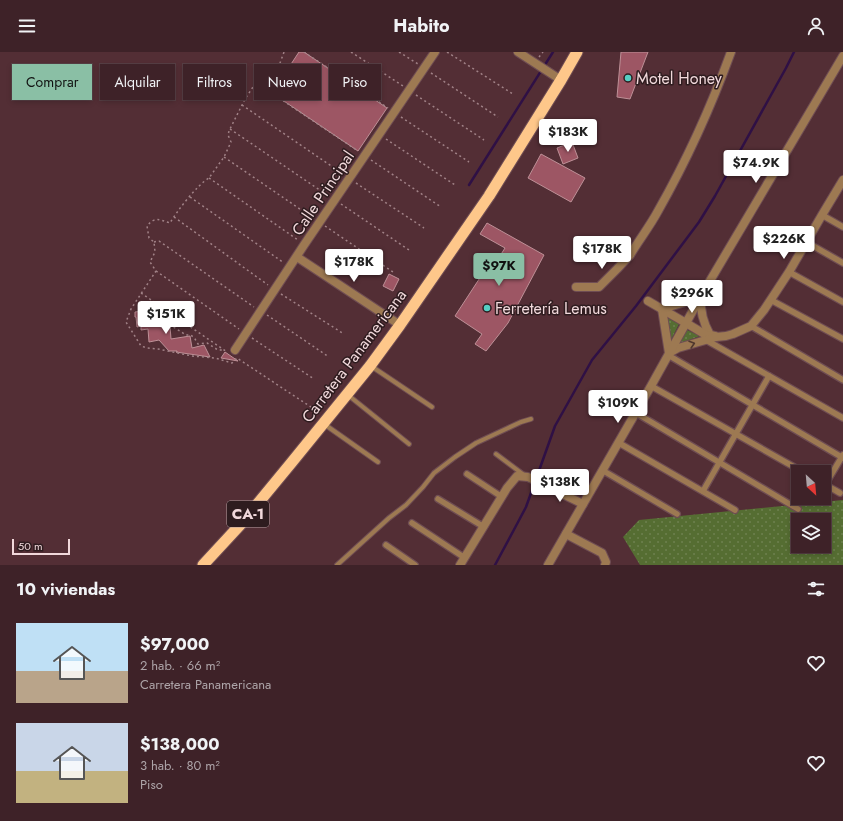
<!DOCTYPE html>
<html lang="es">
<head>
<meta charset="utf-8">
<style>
	body { margin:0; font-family:Jost,sans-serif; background:#492f34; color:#f1f3f6; height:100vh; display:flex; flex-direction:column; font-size:15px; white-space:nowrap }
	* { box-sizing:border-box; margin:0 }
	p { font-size:13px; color:#ada4a8 }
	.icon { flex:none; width:22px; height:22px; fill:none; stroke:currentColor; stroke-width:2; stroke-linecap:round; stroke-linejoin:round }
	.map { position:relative; height:513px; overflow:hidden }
	.sheet { display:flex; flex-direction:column; background:#3e2228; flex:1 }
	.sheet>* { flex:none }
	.guide { position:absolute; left:12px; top:12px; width:400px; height:36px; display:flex; gap:8px }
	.needle { width:26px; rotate:154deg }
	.fabs { position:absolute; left:791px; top:413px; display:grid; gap:8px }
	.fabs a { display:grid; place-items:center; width:40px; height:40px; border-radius:0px; background:#3e2228; box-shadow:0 2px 6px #0003,0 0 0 1px #573f45; font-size:20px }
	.scale { position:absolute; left:12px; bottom:10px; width:58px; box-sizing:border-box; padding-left:4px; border:2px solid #f1d8db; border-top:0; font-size:11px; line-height:14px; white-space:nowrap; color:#f1d8db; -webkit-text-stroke:3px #2e1c1f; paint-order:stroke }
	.price { position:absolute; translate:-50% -34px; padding:0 9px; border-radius:4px; background:#fff; color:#222; font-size:13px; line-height:26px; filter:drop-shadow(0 1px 2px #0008) }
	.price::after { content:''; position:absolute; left:50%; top:24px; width:12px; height:9px; margin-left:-6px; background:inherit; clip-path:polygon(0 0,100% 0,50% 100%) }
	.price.selected { background:#8abfa5; color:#111 }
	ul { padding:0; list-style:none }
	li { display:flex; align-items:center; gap:12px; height:100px; padding:0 16px }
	li span { display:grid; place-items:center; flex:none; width:112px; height:80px; border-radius:0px; color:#555 }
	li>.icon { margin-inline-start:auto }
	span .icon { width:48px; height:48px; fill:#fffc; stroke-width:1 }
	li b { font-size:17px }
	h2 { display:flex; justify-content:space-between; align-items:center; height:48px; padding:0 16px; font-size:17px }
	.chip { padding:0 14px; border-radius:0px; background:#3e2228; box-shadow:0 2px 6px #0003,0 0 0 1px #573f45; font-size:14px; line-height:36px }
	.chip.selected { background:#8abfa5; color:#111 }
	header { display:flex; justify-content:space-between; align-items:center; height:52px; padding:0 16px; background:#3e2228; font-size:18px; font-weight:700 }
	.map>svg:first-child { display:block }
</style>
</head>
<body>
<header><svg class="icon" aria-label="menu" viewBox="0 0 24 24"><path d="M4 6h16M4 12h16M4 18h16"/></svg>Habito<svg class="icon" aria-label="person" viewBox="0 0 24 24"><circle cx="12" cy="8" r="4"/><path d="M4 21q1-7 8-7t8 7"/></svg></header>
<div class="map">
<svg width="843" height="513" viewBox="0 0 843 513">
	<defs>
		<pattern id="grass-dots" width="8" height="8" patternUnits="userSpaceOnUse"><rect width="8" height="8" fill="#556d32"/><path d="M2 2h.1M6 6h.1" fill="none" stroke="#6e814f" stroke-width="1.8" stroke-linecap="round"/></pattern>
	</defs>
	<rect width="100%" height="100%" fill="#532e35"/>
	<g fill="url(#grass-dots)" fill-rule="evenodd">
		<polygon points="666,265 679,272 671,288"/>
		<polygon points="687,278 700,284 678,292"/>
		<path d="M843,448V513H640L623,485L639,468ZM798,468H824V494H798Z"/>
	</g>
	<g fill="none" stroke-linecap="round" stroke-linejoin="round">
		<g stroke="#2f1045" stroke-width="2.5">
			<polyline points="469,133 553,0"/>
			<polyline points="495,513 517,472 526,455 555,374 592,308 636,254 699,170 715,144 786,16 794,0"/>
		</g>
	</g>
	<g fill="#9d5664" stroke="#be9097">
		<polygon points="299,0 304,0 387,56 358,99 272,41"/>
		<polygon points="621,0 648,0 630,47 617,45"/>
		<polygon points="572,90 578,106 563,112 557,96"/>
		<polygon points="541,102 585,126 571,150 528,126"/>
		<polygon points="487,171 544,203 508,271 486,299 475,292 482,282 455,264 487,215 491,218 505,196 480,182"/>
		<polygon points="389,222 399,227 393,239 383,234"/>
		<polygon points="157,257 160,275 170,274 171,287 190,284 192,296 204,293 210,305 176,300 177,300 177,299 169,299 159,288 149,290 148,277 141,278 141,274 137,275 136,265 135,265 135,260"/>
		<polygon points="225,300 238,309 221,306"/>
	</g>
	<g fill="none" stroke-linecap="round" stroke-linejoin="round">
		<defs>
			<g id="service">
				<polyline points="371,314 432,355"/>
				<polyline points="348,343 409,392"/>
				<polyline points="324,372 378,410"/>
				<polyline points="496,402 524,423"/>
				<polyline points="337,513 389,466 406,453 423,435 434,421 455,405 476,391 521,370 531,367"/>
			</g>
			<g id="pedestrian">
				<polyline points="822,163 843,175"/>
				<polyline points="806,190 843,211"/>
				<polyline points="789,220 843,250"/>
				<polyline points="771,248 843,287"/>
				<polyline points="751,274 843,328"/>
				<polyline points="706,288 843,366"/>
				<polyline points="668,303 843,406"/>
				<polyline points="651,334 803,420"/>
				<polyline points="636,361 798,457"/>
				<polyline points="619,391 735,458"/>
				<polyline points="602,418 677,462"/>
				<polyline points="467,422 502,445"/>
				<polyline points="824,432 840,441"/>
				<polyline points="825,433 843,403"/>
				<polyline points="703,439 769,324"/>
				<polyline points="438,447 484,475"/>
				<polyline points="412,471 465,506"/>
				<polyline points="386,493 415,513"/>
			</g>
			<g id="minor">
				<polyline points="518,0 561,28"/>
				<polyline points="297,205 400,273"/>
				<path d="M598,205L630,203C639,188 650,174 658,159C687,108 711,55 731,0"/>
				<polyline points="576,235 599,235 617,217 630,203"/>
				<path d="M701,247C700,260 704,272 710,283L715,284"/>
				<polyline points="648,249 686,271 706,283 714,284"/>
				<polyline points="662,257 669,301 678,296 716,285 726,284 733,282 751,274 764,258 789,220 822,163 843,128"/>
				<polyline points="662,257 692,248 701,244"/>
				<polyline points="235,298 304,193 435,0"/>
				<polyline points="566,482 602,501 606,510 605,513"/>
				<polyline points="460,513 507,436 517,424 528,425 583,452"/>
				<polyline points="548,513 651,334 701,244 843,4"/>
			</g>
			<polyline id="trunk" points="203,513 240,473 292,410 370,314 400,273 489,144 561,28 577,0"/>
		</defs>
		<use href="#service" stroke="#6f4d53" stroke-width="6"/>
		<use href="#pedestrian" stroke="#6f4d53" stroke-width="8"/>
		<use href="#minor" stroke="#6f4d53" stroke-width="10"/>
		<use href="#trunk" stroke="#6f4d53" stroke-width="13"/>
		<g stroke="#a18287" stroke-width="1.5" stroke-dasharray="2 3" stroke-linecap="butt">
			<path d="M284,0L271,36L259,26L245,47L229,79L228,83L231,90L224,105L209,126C197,133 177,159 170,171C160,168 155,164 147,174L149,186L154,190L155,200L150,210L156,219L131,257L126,270L141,294L147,296L158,297L192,304L215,306L232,311L237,306L320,361"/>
			<polyline points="304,0 388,56"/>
			<polyline points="351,0 403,34"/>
			<polyline points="399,0 418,12"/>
			<polyline points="447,0 513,42"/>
			<polyline points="539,5 543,0"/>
			<polyline points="431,21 498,65"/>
			<polyline points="271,36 270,40 358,99"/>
			<polyline points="416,43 484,88"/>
			<polyline points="242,53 343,122"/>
			<polyline points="401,65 469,110"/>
			<polyline points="230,77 327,143"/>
			<polyline points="386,87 455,133"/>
			<polyline points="224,105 313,166"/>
			<polyline points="371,108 441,155"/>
			<polyline points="209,126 298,188"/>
			<polyline points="356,131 424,176"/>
			<polyline points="190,145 284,211"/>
			<polyline points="341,152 409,198"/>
			<polyline points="174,165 268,233"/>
			<polyline points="325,174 393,220"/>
			<polyline points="154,190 159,189 254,255"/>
			<polyline points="156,219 239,277"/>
			<polyline points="141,241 227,300"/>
			<polyline points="281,242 344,282"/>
			<polyline points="267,263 329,305"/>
			<polyline points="161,267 186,283 191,283 195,287 198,292 207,291 218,298 225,298"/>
			<polyline points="252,286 314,327"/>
		</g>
		<use href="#service" stroke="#9d7952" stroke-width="4"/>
		<use href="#pedestrian" stroke="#9d7952" stroke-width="5.5"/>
		<use href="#minor" stroke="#9d7952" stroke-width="8"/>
		<use href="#trunk" stroke="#fec78a" stroke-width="11"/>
	</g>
	<defs><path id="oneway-chevron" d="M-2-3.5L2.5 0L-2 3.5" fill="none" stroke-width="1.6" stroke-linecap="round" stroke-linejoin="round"/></defs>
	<use stroke="#4f382e" href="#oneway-chevron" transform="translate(692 292) rotate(-17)"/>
	<g fill="#56cec4" stroke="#2e1c1f" stroke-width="1.5">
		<circle cx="628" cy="26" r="4"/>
		<circle cx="487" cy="256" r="4"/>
	</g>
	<g text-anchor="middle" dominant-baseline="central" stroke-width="3" stroke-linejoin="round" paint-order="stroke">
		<rect fill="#2e1c1f" stroke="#b6a0a3" stroke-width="1" x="227" y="449" width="42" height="26" rx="3"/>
		<g font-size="15" font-weight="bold" fill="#f1d8db">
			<text x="248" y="462">CA-1</text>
		</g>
		<g font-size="16" fill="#f1d8db" stroke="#2e1c1f" text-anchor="start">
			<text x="636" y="26">Motel Honey</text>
			<text x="495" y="256">Ferretería Lemus</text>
		</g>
		<g font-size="16" fill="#f1d8db" stroke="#2e1c1f">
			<text transform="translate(323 141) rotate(-56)">Calle Principal</text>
			<text transform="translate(354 304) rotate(-53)">Carretera Panamericana</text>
		</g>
	</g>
</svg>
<div class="fabs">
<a><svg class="needle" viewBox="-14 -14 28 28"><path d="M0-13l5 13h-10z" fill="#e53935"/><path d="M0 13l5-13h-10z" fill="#ada4a8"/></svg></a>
<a><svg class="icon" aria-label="layers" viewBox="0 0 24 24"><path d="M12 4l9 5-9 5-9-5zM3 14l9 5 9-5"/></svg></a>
</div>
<div class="scale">50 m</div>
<b class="price" style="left:568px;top:101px">$183K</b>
<b class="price" style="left:756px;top:132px">$74.9K</b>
<b class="price" style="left:784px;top:208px">$226K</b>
<b class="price" style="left:602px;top:218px">$178K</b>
<b class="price" style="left:354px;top:231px">$178K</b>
<b class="price selected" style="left:499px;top:235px">$97K</b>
<b class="price" style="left:692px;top:262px">$296K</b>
<b class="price" style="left:166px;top:283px">$151K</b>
<b class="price" style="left:618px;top:372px">$109K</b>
<b class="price" style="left:560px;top:451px">$138K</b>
<div class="guide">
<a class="chip selected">Comprar</a>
<a class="chip">Alquilar</a>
<a class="chip">Filtros</a>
<a class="chip">Nuevo</a>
<a class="chip">Piso</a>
</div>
</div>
<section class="sheet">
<h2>10 viviendas<svg class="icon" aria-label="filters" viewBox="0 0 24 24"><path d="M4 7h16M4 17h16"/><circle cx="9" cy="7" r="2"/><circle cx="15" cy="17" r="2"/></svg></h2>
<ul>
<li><span style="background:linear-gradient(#bfe0f5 60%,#b9a48a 0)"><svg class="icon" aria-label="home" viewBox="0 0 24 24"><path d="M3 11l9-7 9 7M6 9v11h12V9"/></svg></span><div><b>$97,000</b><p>2 hab. · 66 m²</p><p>Carretera Panamericana</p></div><svg class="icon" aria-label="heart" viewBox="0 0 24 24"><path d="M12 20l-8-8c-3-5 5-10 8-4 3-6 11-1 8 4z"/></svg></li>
<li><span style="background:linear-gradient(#c9d6e8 60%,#c2b280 0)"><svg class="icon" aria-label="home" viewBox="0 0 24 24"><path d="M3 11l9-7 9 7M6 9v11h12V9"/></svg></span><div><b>$138,000</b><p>3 hab. · 80 m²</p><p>Piso</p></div><svg class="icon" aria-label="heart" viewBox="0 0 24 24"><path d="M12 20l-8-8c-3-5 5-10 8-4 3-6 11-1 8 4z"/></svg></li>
</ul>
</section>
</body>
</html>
